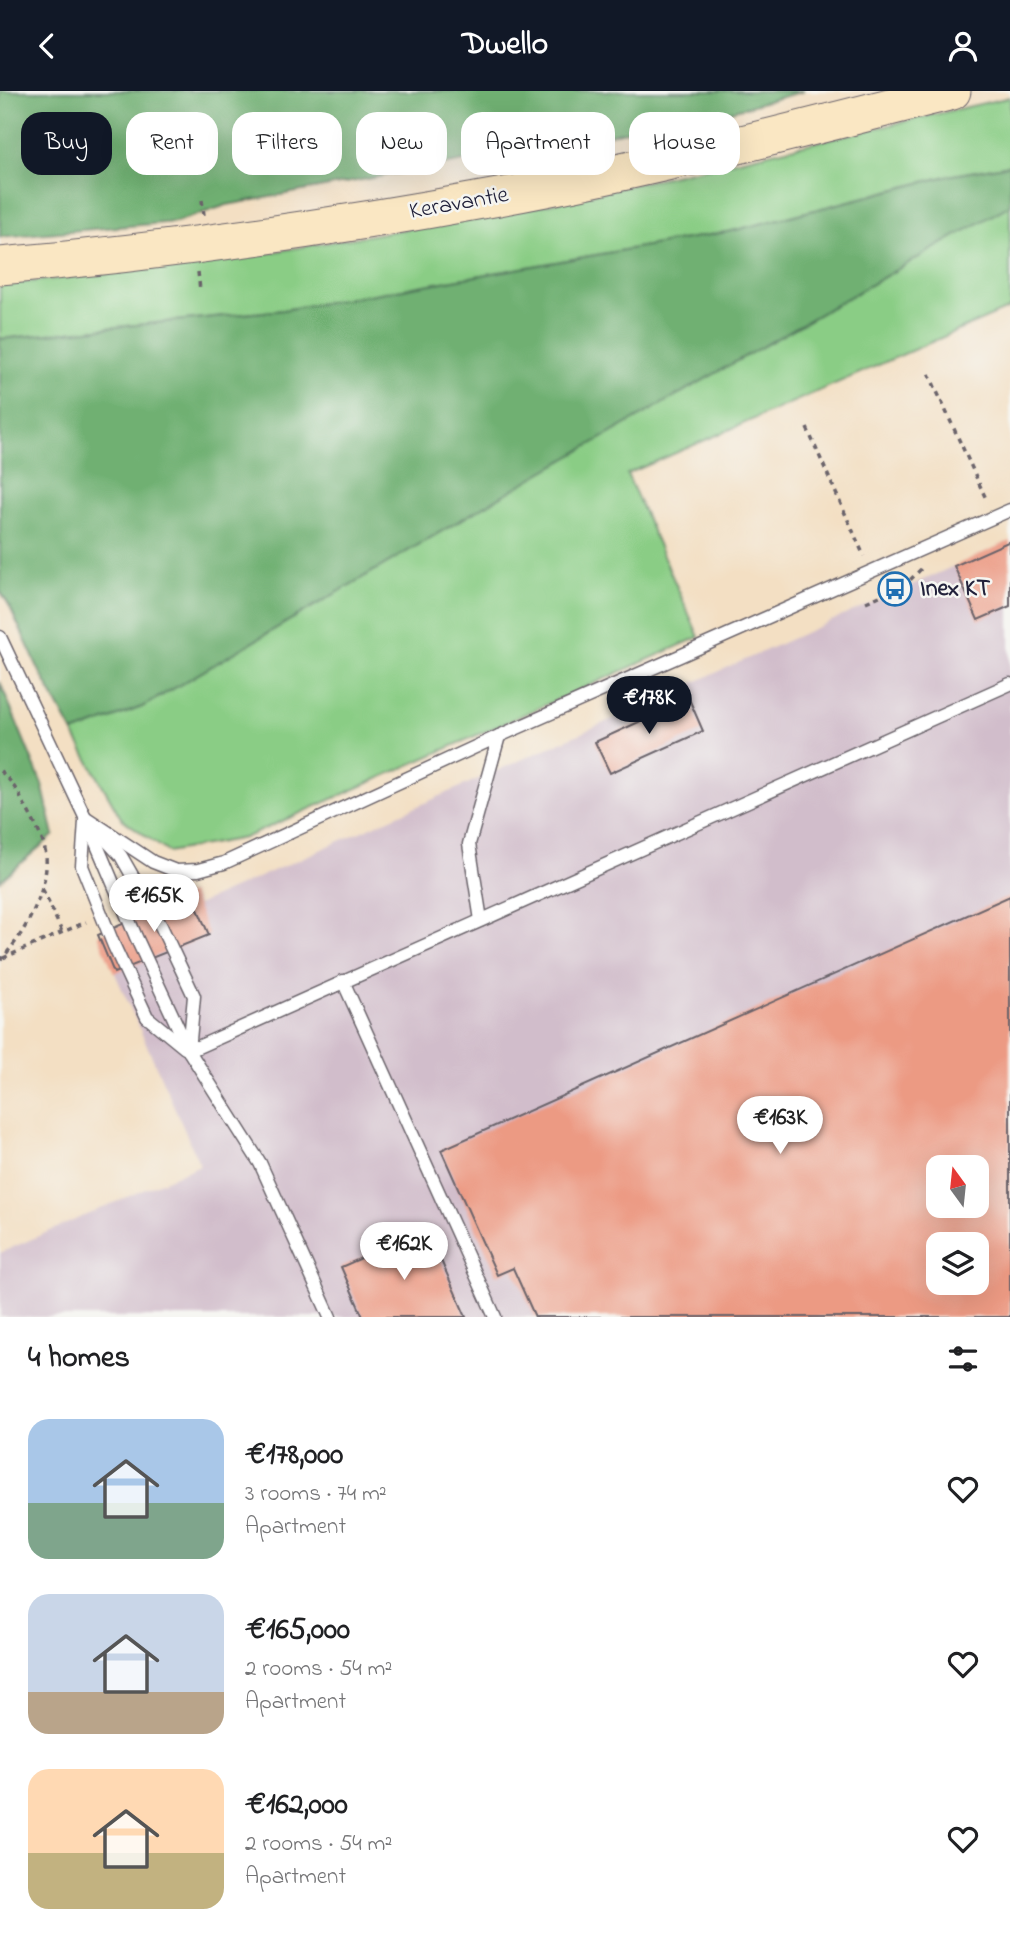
<!DOCTYPE html>
<html lang="en">
<head>
<meta charset="utf-8">
<style>
	body { margin:0; font-family:"Indie Flower",sans-serif; background:#f6f6f6; color:#202124; height:100vh; display:flex; flex-direction:column; font-size:26px; white-space:nowrap }
	* { box-sizing:border-box; margin:0 }
	p { font-size:23px; color:#757577 }
	.icon { flex:none; width:38px; height:38px; fill:none; stroke:currentColor; stroke-width:2; stroke-linecap:round; stroke-linejoin:round }
	.map { position:relative; height:1226px; overflow:hidden }
	.panel { display:flex; flex-direction:column; background:#fff; flex:1 }
	.panel>* { flex:none }
	.hud { position:absolute; left:21px; top:21px; width:970px; height:63px; display:flex; gap:14px }
	.needle { width:46px; rotate:345deg }
	.fabs { position:absolute; left:926px; top:1064px; display:grid; gap:14px }
	.fabs a { display:grid; place-items:center; width:63px; height:63px; border-radius:14px; background:#fff; box-shadow:0 7px 28px #0002; font-size:35px }
	.price { position:absolute; translate:-50% -60px; padding:0 16px; border-radius:24px; background:#fff; color:#222; font-size:23px; line-height:46px; filter:drop-shadow(0 2px 4px #0008) }
	.price::after { content:''; position:absolute; left:50%; top:42px; width:21px; height:16px; margin-left:-10px; background:inherit; clip-path:polygon(0 0,100% 0,50% 100%) }
	.price.current { background:#111827; color:#fff }
	ul { padding:0; list-style:none }
	li { display:flex; align-items:center; gap:21px; height:175px; padding:0 28px }
	li span { display:grid; place-items:center; flex:none; width:196px; height:140px; border-radius:21px; color:#555 }
	li>.icon { margin-inline-start:auto }
	span .icon { width:84px; height:84px; fill:#fffc; stroke-width:1 }
	li b { font-size:30px }
	h2 { display:flex; justify-content:space-between; align-items:center; height:84px; padding:0 28px; font-size:30px }
	.pill { padding:0 24px; border-radius:21px; background:#fff; box-shadow:0 7px 28px #0002; font-size:24px; line-height:63px }
	.pill.current { background:#111827; color:#fff }
	header { display:flex; justify-content:space-between; align-items:center; height:91px; padding:0 28px; background:#111827; color:#fff; font-size:32px; font-weight:700 }
	.map>svg:first-child { display:block }
</style>
</head>
<body>
<header><svg class="icon" aria-label="back" viewBox="0 0 24 24"><path d="M15 5l-7 7 7 7"/></svg>Dwello<svg class="icon" aria-label="person" viewBox="0 0 24 24"><circle cx="12" cy="8" r="4"/><path d="M4 21q1-7 8-7t8 7"/></svg></header>
<div class="map">
<svg width="1010" height="1226" viewBox="0 0 1010 1226">
	<rect width="100%" height="100%" fill="#f6f6f2"/>
	<filter id="ink" filterUnits="userSpaceOnUse"><feTurbulence type="fractalNoise" baseFrequency=".0143" numOctaves="2"/><feDisplacementMap in="SourceGraphic" scale="14" xChannelSelector="R" yChannelSelector="G"/><feConvolveMatrix kernelMatrix="1 2 1 2 8 2 1 2 1" color-interpolation-filters="sRGB"/></filter>
	<filter id="wash" filterUnits="userSpaceOnUse"><feTurbulence type="fractalNoise" baseFrequency=".00686" numOctaves="4" result="noise"/><feDisplacementMap in="SourceGraphic" scale="28" xChannelSelector="R" yChannelSelector="G"/><feGaussianBlur stdDeviation="1.57" result="paint"/><feColorMatrix in="noise" values="0 0 0 0 0 0 0 0 0 0 0 0 0 0 0 0 0 1.4 0 .05"/><feComposite in="paint" operator="in"/></filter>
	<g filter="url(#wash)">
		<rect width="100%" height="100%" fill="#f3dfc3"/>
		<path fill="#d1bdcb" fill-rule="evenodd" d="M1010,450V1226H0V1162L200,1074L98,844L191,802L197,814ZM938,1076H976V1115H938ZM938,1153H976V1192H938Z"/>
		<g fill="#8acd85" stroke="#567860" stroke-width="2">
			<polygon points="1010,6 1010,74 947,85 732,140 283,219 0,248 0,194 220,170 545,114"/>
			<polygon points="1010,114 1010,217 627,383 699,546 244,747 168,761 121,727 73,642 142,616 534,386"/>
		</g>
		<g fill="#6fb072" stroke="#486956" stroke-width="2">
			<polygon points="0,0 804,0 724,22 227,114 176,131 0,146"/>
			<polygon points="1010,74 1010,114 534,386 142,616 73,642 40,581 9,514 0,500 0,248 283,219 732,140 947,85"/>
			<polygon points="0,591 42,693 54,744 0,790"/>
		</g>
		<g id="blocks">
			<g fill="#ec9a83" fill-rule="evenodd">
				<polygon points="1010,450 1010,515 978,529 954,475"/>
				<polygon points="689,608 703,640 610,682 595,651"/>
				<polygon points="191,802 209,844 114,882 98,844"/>
				<path d="M1010,805V1226H535L513,1177L497,1184L441,1059ZM938,1076H976V1115H938ZM938,1153H976V1192H938Z"/>
				<polygon points="427,1138 466,1226 363,1226 341,1176"/>
			</g>
		</g>
	</g>
	<g filter="url(#ink)">
		<use href="#blocks" fill-opacity="0" stroke="#6b646b" stroke-width="2"/>
		<g fill="none" stroke-linecap="round" stroke-linejoin="round">
			<defs>
				<g id="service">
					<polyline points="0,546 85,726 136,846 189,960 260,1072 330,1226"/>
					<polyline points="85,726 153,771 176,780 198,779 224,772 499,645 1010,419"/>
					<polyline points="85,730 82,775 114,855 147,926 185,957"/>
					<polyline points="97,739 121,765 161,835 194,905 189,960"/>
					<polyline points="481,829 469,753 499,645"/>
					<polyline points="343,890 495,1226"/>
					<polyline points="189,960 1010,593"/>
				</g>
				<path id="secondary" d="M0,175C165,161 330,137 493,107C647,79 800,39 952,0"/>
			</defs>
			<use href="#service" stroke="#6b646b" stroke-width="15"/>
			<use href="#secondary" stroke="#6b646b" stroke-width="39"/>
			<g stroke="#6b646b" stroke-width="3.5" stroke-dasharray="5 5" stroke-linecap="butt">
				<polyline points="202,109 204,124"/>
				<polyline points="198,181 200,199"/>
				<polyline points="929,283 987,410"/>
				<polyline points="807,337 864,465"/>
				<polyline points="866,511 905,494 922,477"/>
				<path d="M0,680C13,690 20,706 28,720C35,733 45,751 46,766C49,798 23,847 0,869"/>
				<polyline points="43,799 62,841"/>
				<polyline points="3,867 86,831"/>
			</g>
			<use href="#service" stroke="#fff" stroke-width="12"/>
			<use href="#secondary" stroke="#fae7c3" stroke-width="37"/>
		</g>
	</g>
	<defs>
		<symbol id="bus-ring" viewBox="-11 -11 22 22"><circle r="9.5" fill="#f6f6f2" stroke="#1f6fb2" stroke-width="1.5"/><path d="M-5-6H5V4H4V6H2V4H-2V6H-4V4H-5ZM-3.5-4V0h7V-4ZM-3.5 1.2v1.5H-2V1.2ZM2 1.2v1.5H3.5V1.2Z" fill="#1f6fb2"/></symbol>
	</defs>
	<g fill-rule="evenodd">
		<use href="#bus-ring" x="876" y="479" width="38" height="38"/>
	</g>
	<g text-anchor="middle" dominant-baseline="central" stroke-width="5" stroke-linejoin="round" paint-order="stroke">
		<g font-size="24" fill="#22223b" stroke="#f6f6f2">
			<text transform="translate(459 113) rotate(-10)">Keravantie</text>
		</g>
		<g font-size="24" font-weight="bold" fill="#22223b" stroke="#f6f6f2" text-anchor="start">
			<text x="920" y="498">Inex KT</text>
		</g>
	</g>
</svg>
<div class="fabs">
<a><svg class="needle" viewBox="-14 -14 28 28"><path d="M0-13l5 13h-10z" fill="#e53935"/><path d="M0 13l5-13h-10z" fill="#757577"/></svg></a>
<a><svg class="icon" aria-label="layers" viewBox="0 0 24 24"><path d="M12 4l9 5-9 5-9-5zM3 14l9 5 9-5"/></svg></a>
</div>
<b class="price current" style="left:649px;top:645px">€178K</b>
<b class="price" style="left:154px;top:843px">€165K</b>
<b class="price" style="left:780px;top:1065px">€163K</b>
<b class="price" style="left:404px;top:1191px">€162K</b>
<div class="hud">
<a class="pill current">Buy</a>
<a class="pill">Rent</a>
<a class="pill">Filters</a>
<a class="pill">New</a>
<a class="pill">Apartment</a>
<a class="pill">House</a>
</div>
</div>
<section class="panel">
<h2>4 homes<svg class="icon" aria-label="filters" viewBox="0 0 24 24"><path d="M4 7h16M4 17h16"/><circle cx="9" cy="7" r="2"/><circle cx="15" cy="17" r="2"/></svg></h2>
<ul>
<li><span style="background:linear-gradient(#a9c7e8 60%,#7fa58c 0)"><svg class="icon" aria-label="home" viewBox="0 0 24 24"><path d="M3 11l9-7 9 7M6 9v11h12V9"/></svg></span><div><b>€178,000</b><p>3 rooms · 74 m²</p><p>Apartment</p></div><svg class="icon" aria-label="heart" viewBox="0 0 24 24"><path d="M12 20l-8-8c-3-5 5-10 8-4 3-6 11-1 8 4z"/></svg></li>
<li><span style="background:linear-gradient(#c9d6e8 70%,#b9a48a 0)"><svg class="icon" aria-label="home" viewBox="0 0 24 24"><path d="M3 11l9-7 9 7M6 9v11h12V9"/></svg></span><div><b>€165,000</b><p>2 rooms · 54 m²</p><p>Apartment</p></div><svg class="icon" aria-label="heart" viewBox="0 0 24 24"><path d="M12 20l-8-8c-3-5 5-10 8-4 3-6 11-1 8 4z"/></svg></li>
<li><span style="background:linear-gradient(#ffd9b3 60%,#c2b280 0)"><svg class="icon" aria-label="home" viewBox="0 0 24 24"><path d="M3 11l9-7 9 7M6 9v11h12V9"/></svg></span><div><b>€162,000</b><p>2 rooms · 54 m²</p><p>Apartment</p></div><svg class="icon" aria-label="heart" viewBox="0 0 24 24"><path d="M12 20l-8-8c-3-5 5-10 8-4 3-6 11-1 8 4z"/></svg></li>
</ul>
</section>
</body>
</html>
